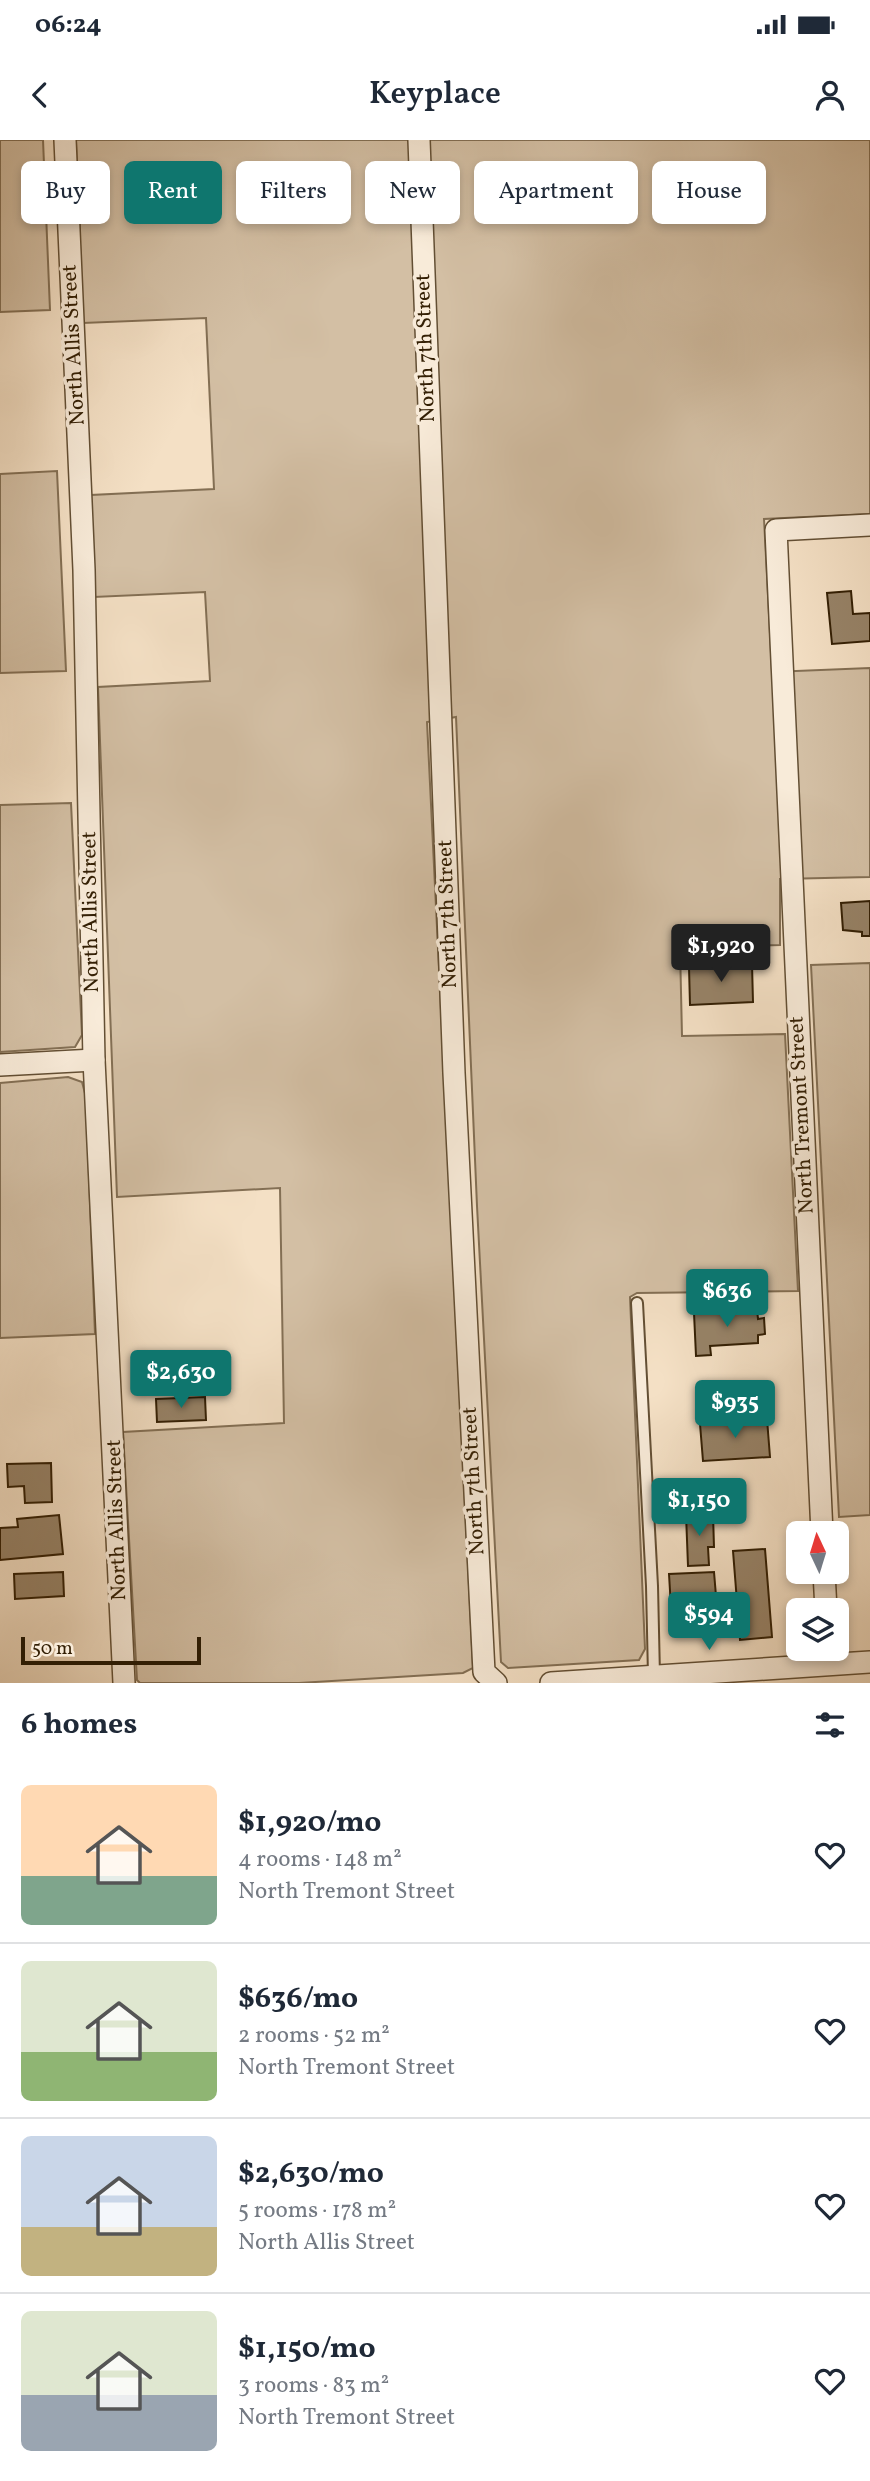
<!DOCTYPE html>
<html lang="en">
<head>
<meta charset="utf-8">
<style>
	body { margin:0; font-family:Vollkorn,serif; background:#f2f2f3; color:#1f2937; height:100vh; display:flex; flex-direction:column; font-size:26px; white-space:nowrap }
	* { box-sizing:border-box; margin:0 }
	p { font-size:23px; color:#747a83 }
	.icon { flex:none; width:38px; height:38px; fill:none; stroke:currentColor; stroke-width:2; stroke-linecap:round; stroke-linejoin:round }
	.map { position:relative; height:1543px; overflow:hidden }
	.sheet { display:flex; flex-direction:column; background:#fff; flex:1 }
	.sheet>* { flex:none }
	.banner { position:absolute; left:21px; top:21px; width:830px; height:63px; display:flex; gap:14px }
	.needle { width:46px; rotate:356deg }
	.controls { position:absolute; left:786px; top:1381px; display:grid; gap:14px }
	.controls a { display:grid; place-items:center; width:63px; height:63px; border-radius:10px; background:#fff; box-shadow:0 4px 10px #0003; font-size:35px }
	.scale { position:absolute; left:21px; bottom:18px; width:180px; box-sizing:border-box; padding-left:7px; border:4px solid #331f04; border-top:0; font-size:19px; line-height:24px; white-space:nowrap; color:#331f04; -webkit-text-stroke:5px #f8ebd9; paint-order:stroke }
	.price { position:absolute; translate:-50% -60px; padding:0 16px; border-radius:7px; background:#0f766e; color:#fff; font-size:23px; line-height:46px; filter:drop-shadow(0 2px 4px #0008) }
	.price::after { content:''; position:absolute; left:50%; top:42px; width:21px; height:16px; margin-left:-10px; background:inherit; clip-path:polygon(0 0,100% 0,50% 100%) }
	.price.on { background:#222; color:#fff }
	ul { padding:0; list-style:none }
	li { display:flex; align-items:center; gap:21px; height:175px; padding:0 21px }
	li+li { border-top:2px solid #e0e1e3 }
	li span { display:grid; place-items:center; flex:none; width:196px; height:140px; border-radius:10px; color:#555 }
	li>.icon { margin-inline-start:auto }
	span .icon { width:84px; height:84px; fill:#fffc; stroke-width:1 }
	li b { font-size:30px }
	h2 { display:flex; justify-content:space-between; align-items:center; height:84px; padding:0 21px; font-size:30px }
	.pill { padding:0 24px; border-radius:10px; background:#fff; box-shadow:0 4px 10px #0003; font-size:24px; line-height:63px }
	.pill.on { background:#0f766e; color:#fff }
	.status { display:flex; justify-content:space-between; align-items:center; height:49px; padding:0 35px; background:#fff; direction:ltr }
	.status svg { height:19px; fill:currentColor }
	header { display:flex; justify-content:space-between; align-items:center; height:91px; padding:0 21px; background:#fff; font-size:32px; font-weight:600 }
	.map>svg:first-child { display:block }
</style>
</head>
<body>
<div class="status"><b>06:24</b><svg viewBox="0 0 49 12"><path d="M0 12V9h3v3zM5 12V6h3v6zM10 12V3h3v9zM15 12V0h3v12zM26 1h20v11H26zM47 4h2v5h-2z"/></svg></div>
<header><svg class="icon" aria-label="back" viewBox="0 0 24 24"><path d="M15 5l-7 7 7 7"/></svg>Keyplace<svg class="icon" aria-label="person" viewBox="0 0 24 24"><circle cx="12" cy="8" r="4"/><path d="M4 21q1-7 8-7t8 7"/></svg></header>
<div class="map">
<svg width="870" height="1543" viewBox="0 0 870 1543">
	<rect width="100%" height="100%" fill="#f4e0c5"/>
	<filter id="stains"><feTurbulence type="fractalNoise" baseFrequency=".00286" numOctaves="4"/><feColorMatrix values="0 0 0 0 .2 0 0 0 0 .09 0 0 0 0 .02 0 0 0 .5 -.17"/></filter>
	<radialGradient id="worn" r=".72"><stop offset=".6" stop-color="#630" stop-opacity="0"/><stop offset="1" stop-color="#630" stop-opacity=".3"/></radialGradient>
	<g fill="#d3bfa4" stroke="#836f54" stroke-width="2">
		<polygon points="0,0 43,0 50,170 0,172"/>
		<polygon points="76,0 870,0 870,374 764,379 772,532 870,528 870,737 780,739 780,805 680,808 682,896 785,894 798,1151 637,1153 630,1157 645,1509 639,1520 508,1528 501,1522 477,1066 456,577 427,582 473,1528 463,1533 299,1543 140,1543 137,1540 123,1292 284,1283 280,1048 117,1057 98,547 210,541 205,452 94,457 91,355 214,349 206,178 83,183"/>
		<polygon points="57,331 66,531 0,533 0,334"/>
		<polygon points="71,663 82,895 75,907 0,912 0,665"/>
		<polygon points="870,823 870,1375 839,1377 811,825"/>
		<polygon points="68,937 82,942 86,957 95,1194 0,1198 0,943"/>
	</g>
	<g fill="#978368" stroke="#331f04" stroke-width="2">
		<polygon points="851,451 853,474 870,473 870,501 832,504 827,453"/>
		<polygon points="870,761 870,796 862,796 862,792 843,790 841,763"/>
		<polygon points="752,824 753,862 690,865 689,827"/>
		<polygon points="757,1169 758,1179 764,1178 765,1194 758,1195 758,1203 710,1206 711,1215 696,1216 694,1173"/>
		<polygon points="205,1257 206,1280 157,1282 156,1259"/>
		<polygon points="767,1279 770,1317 703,1321 700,1284"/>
		<polygon points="51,1323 52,1362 25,1363 24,1346 8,1347 7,1324"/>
		<polygon points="686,1374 713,1374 714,1407 708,1407 709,1425 688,1426"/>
		<polygon points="59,1375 63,1414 0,1420 0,1388 18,1387 17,1379"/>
		<polygon points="765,1409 772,1497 740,1500 733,1411"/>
		<polygon points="63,1432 64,1456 15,1459 14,1434"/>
		<polygon points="714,1432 716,1456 700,1457 702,1482 672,1484 669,1434"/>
	</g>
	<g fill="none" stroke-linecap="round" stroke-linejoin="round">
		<defs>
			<polyline id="lane" points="637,1163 652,1446 654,1536"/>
			<g id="street">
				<polyline points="65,0 84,430 94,920 124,1543"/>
				<polyline points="419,0 454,933 484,1532 496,1543"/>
				<polyline points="0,925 94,920"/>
				<polyline points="822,1393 776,390 870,385"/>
				<polyline points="824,1432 826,1470"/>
				<polyline points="551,1543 870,1522"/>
			</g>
		</defs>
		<use href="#lane" stroke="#634f34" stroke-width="14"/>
		<use href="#street" stroke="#634f34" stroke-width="24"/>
		<use href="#lane" stroke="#f8ebd9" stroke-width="10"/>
		<use href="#street" stroke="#f8ebd9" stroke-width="21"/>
	</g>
	<g text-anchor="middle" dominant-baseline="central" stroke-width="7" stroke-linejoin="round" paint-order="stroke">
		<g font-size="21" fill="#331f04" stroke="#f8ebd9">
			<text transform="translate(74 205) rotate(-93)">North Allis Street</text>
			<text transform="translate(426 208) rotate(-92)">North 7th Street</text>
			<text transform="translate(91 772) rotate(-91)">North Allis Street</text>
			<text transform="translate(448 774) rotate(-92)">North 7th Street</text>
			<text transform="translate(802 975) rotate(-93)">North Tremont Street</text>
			<text transform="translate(474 1341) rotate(-93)">North 7th Street</text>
			<text transform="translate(117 1380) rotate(-92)">North Allis Street</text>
		</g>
	</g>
	<rect width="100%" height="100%" filter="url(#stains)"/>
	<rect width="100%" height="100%" fill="url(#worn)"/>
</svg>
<div class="controls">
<a><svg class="needle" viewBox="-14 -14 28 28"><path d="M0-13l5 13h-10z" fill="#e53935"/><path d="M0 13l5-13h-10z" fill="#747a83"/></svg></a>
<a><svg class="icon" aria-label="layers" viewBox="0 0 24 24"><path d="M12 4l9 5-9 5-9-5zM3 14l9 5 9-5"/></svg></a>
</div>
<div class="scale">50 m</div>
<b class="price on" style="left:721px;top:844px">$1,920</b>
<b class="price" style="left:727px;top:1189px">$636</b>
<b class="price" style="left:181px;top:1270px">$2,630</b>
<b class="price" style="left:735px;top:1300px">$935</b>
<b class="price" style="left:699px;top:1398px">$1,150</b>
<b class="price" style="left:709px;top:1512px">$594</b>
<div class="banner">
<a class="pill">Buy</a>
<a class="pill on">Rent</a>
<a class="pill">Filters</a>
<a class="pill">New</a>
<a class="pill">Apartment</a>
<a class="pill">House</a>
</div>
</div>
<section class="sheet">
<h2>6 homes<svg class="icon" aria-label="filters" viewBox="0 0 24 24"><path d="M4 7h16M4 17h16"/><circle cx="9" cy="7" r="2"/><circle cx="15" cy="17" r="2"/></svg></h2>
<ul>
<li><span style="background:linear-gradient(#ffd9b3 65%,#7fa58c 0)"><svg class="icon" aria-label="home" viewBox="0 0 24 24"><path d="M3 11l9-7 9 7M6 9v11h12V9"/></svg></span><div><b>$1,920/mo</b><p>4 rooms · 148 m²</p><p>North Tremont Street</p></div><svg class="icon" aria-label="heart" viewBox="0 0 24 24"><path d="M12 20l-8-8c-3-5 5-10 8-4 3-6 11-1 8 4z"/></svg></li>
<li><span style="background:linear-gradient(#dfe7d0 65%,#8fb573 0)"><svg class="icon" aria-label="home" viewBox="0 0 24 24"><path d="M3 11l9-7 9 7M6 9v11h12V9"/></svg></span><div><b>$636/mo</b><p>2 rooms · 52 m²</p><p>North Tremont Street</p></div><svg class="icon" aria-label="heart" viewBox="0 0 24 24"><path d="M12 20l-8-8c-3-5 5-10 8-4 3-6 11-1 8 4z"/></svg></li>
<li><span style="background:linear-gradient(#c9d6e8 65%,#c2b280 0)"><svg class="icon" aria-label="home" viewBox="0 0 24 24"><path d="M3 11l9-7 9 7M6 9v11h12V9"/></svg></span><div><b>$2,630/mo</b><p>5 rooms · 178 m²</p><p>North Allis Street</p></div><svg class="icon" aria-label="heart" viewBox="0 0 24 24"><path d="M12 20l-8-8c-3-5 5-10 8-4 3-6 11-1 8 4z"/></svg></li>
<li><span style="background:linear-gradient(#dfe7d0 60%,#9aa5b1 0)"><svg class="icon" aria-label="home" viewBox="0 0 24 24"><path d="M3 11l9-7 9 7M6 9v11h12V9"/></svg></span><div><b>$1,150/mo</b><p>3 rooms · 83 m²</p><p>North Tremont Street</p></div><svg class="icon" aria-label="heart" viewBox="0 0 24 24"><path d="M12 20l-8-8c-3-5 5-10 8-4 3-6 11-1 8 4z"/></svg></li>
</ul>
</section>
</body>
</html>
